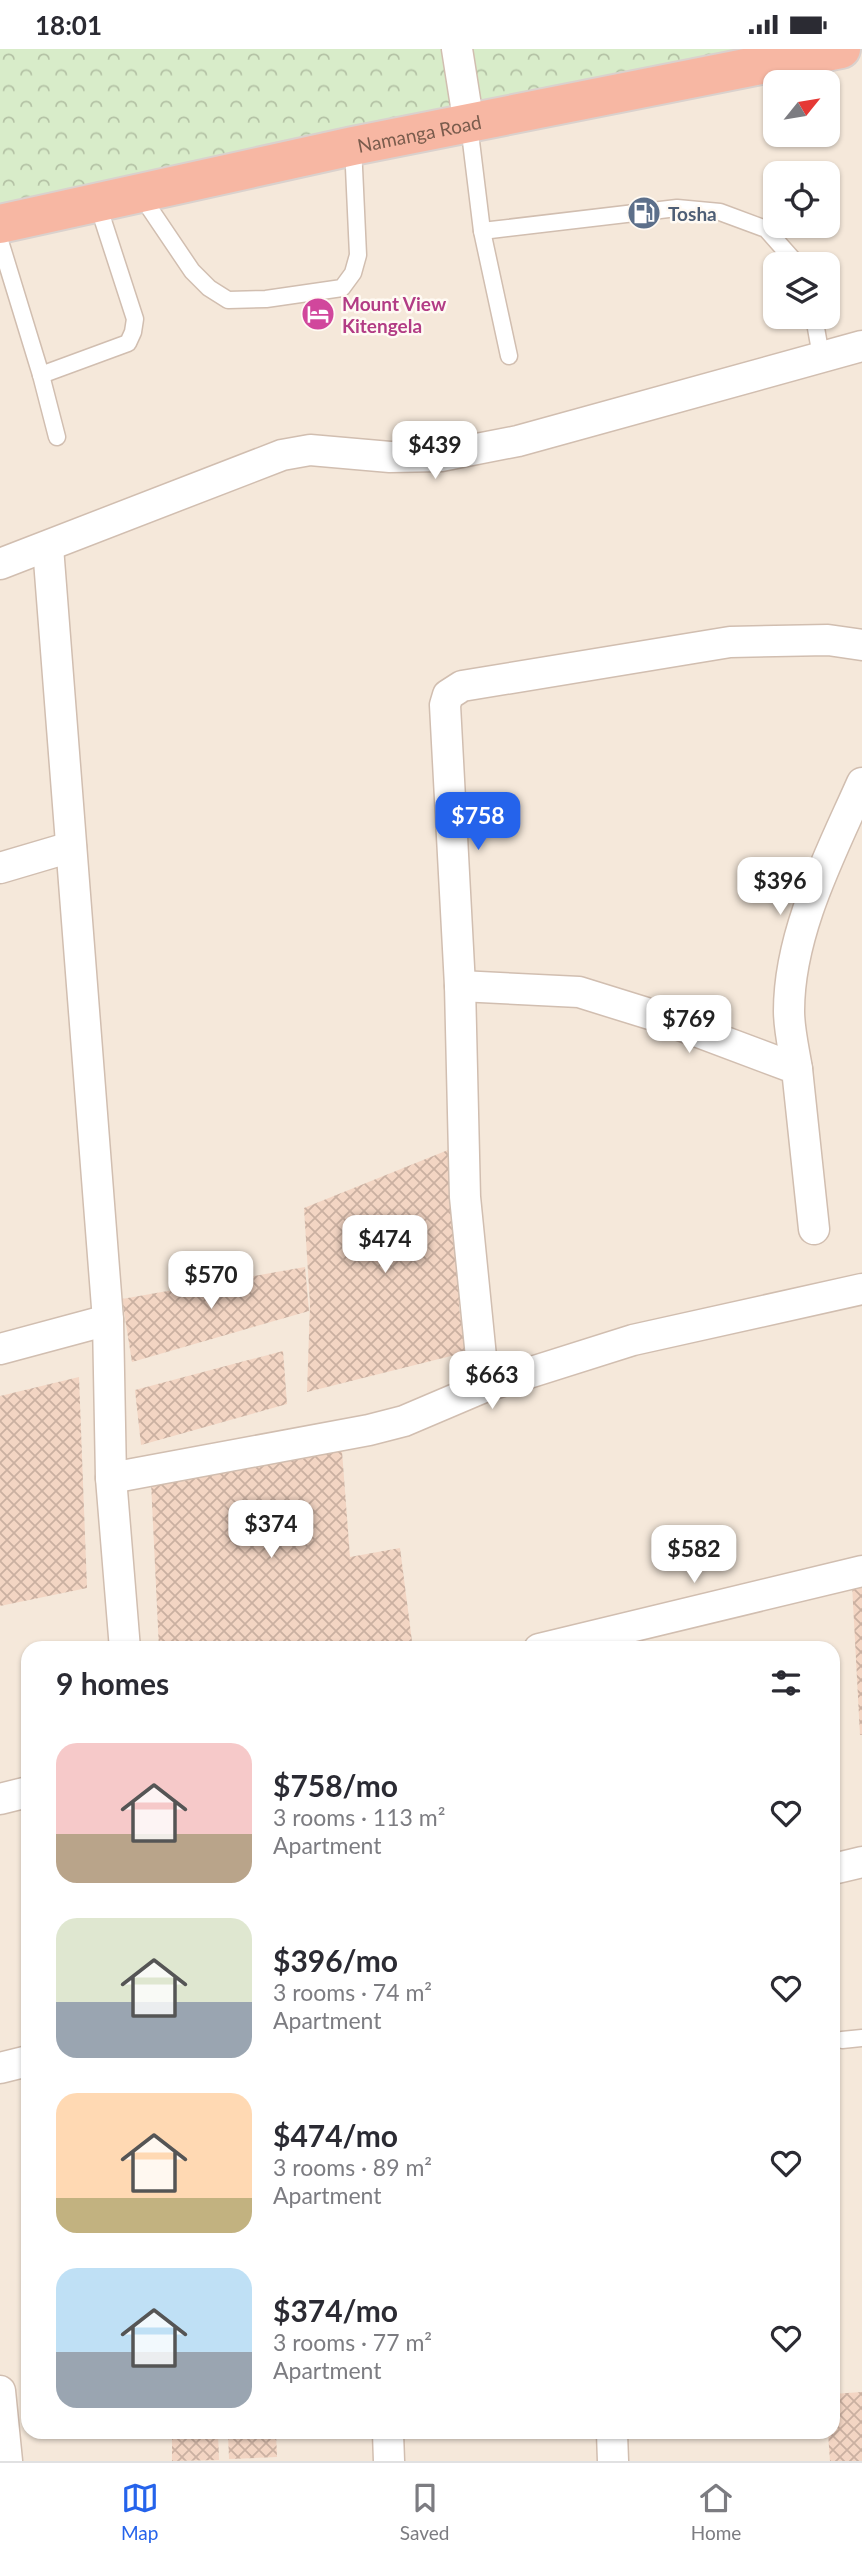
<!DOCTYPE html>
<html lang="en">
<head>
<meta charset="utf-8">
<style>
	body { margin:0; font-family:Lato,sans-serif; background:#f7f7f7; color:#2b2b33; height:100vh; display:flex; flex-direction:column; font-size:26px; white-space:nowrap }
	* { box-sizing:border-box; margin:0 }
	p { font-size:23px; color:#7c7c81 }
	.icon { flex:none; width:38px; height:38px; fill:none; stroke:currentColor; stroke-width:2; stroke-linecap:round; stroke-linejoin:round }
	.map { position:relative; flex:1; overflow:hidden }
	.drawer { position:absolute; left:21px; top:1592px; width:819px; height:798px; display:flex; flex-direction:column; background:#fff; border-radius:21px; box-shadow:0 2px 5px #0004 }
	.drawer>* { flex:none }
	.needle { width:46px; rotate:60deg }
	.fabs { position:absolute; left:763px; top:21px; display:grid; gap:14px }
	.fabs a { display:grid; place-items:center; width:77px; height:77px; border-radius:14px; background:#fff; box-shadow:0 2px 5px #0004; font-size:35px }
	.price { position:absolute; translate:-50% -60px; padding:0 16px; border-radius:14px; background:#fff; color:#222; font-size:23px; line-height:46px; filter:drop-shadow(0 2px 4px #0008) }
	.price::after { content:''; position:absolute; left:50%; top:42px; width:21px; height:16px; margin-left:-10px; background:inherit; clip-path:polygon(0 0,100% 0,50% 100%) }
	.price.active { background:#2563eb; color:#fff }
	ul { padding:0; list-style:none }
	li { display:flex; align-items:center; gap:21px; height:175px; padding:0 35px }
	li span { display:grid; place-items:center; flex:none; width:196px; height:140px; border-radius:21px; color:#555 }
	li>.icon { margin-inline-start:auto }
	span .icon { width:84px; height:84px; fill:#fffc; stroke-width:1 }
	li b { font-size:30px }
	h2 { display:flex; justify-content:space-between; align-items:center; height:84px; padding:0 35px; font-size:30px }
	.status { display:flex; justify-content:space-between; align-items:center; height:49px; padding:0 35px; background:#fff; direction:ltr }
	.status svg { height:19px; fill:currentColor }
	.tab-bar { display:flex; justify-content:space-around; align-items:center; height:98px; border-top:2px solid #e1e1e2; background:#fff; font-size:19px; color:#7c7c81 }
	.tab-bar a { display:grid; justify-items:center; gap:4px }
	.tab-bar .active { color:#2563eb }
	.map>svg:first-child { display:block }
</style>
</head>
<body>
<div class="status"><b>18:01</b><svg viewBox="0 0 49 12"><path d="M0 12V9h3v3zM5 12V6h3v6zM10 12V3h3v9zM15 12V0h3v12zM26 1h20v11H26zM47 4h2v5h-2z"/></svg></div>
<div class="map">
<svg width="862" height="2412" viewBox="0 0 862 2412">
	<defs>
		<pattern id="park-crowns" width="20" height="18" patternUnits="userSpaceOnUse" patternTransform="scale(1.75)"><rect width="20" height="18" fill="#d8ecc9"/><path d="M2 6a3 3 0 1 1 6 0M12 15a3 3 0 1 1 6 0" fill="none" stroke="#b4c2a5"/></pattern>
		<pattern id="building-cross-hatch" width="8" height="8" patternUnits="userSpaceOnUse" patternTransform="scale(1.75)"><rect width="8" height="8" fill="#f3d5c3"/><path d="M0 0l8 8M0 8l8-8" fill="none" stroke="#cab0a1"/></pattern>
	</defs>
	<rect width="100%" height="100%" fill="#fdf6ec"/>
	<path fill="#f5e8da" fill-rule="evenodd" d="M0,0H862V2412H0ZM775,33H828V86H775ZM775,124H828V177H775ZM775,215H828V268H775ZM28,1600H833V2384H28Z"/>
	<polygon fill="url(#park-crowns)" points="0,0 837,0 0,175"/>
	<g fill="url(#building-cross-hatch)">
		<polygon points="453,1099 461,1210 459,1259 467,1303 307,1343 310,1255 304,1159"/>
		<polygon points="305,1218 309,1262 132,1313 122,1250"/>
		<polygon points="283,1302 287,1355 141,1396 135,1341"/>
		<polygon points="79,1328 87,1539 0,1557 0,1347"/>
		<polygon points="341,1389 350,1508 400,1499 413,1600 159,1600 151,1433"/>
		<polygon points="862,1534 862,1686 860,1686 852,1535"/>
		<polygon points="862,2343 862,2412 830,2412 828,2384 833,2384 833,2345"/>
		<polygon points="172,2384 218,2384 219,2411 172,2412"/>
		<polygon points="228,2384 276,2384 277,2408 229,2410"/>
	</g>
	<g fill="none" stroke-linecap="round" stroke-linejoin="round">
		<defs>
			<g id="lane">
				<polyline points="469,76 482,182 509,307"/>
				<polyline points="140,145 192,222 209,239 228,251 266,250 342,239 353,224 358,206 353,97"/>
				<polyline points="482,182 677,159 720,163 766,180 797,215"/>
				<polyline points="0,192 41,326 57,388"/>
				<polyline points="814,268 821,307"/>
				<polyline points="41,326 128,294 133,283 135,270 97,153"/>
				<polyline points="842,1991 862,1989"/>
			</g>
			<g id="street">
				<polyline points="457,0 469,76"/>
				<polyline points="48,498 108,1271 111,1429 125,1600"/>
				<polyline points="0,515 282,406 310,401 390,408 441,407 518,392 862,297"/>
				<polyline points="0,819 71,798"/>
				<polyline points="460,937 579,943 653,966 797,1020 814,1180"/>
				<path d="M797,1020C794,1001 789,981 789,962C789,883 831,804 862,734"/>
				<polyline points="0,1300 108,1271"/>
				<polyline points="484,1338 465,1148 460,937 445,656 448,646 462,637 730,593 828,591 862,596"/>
				<polyline points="111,1429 369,1381 404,1372 484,1338 633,1291 862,1240"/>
				<polyline points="539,1600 862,1522"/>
				<polyline points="0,1750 28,1743"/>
				<polyline points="833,1820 862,1813"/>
				<polyline points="0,2019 28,2012"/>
				<polyline points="0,2342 7,2412"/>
				<polyline points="388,2384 389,2412"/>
				<polyline points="612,2384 613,2412"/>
			</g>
			<g id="highway">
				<path id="s1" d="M0,175L353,97L841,0"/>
			</g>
		</defs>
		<use href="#lane" stroke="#d1beb0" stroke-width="19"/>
		<use href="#street" stroke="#d1beb0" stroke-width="33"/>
		<use href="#highway" stroke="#dad1cd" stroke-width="42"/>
		<use href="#lane" stroke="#fff" stroke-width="16"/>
		<use href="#street" stroke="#fff" stroke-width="30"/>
		<use href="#highway" stroke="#f7b7a3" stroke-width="38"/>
	</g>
	<defs>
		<symbol id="fuel-disc" viewBox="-11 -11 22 22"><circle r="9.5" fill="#5c6f8a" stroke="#fffaf3"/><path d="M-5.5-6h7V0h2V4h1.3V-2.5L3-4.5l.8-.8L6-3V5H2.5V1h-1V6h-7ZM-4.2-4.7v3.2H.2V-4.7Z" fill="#fff"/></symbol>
		<symbol id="hotel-disc" viewBox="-11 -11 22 22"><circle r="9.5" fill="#d1479c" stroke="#fffaf3"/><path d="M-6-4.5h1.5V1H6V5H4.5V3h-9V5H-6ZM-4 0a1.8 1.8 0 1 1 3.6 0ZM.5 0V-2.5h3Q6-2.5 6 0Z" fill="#fff"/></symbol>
	</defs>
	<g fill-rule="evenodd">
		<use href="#fuel-disc" x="625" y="145" width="38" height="38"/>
		<use href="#hotel-disc" x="299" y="246" width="38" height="38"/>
	</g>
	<g text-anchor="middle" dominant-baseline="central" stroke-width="5" stroke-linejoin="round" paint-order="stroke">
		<g font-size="19" fill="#7a5c4d" stroke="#fffaf3">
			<text stroke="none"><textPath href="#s1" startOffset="429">Namanga Road</textPath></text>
		</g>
		<g font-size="19" font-weight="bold" fill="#4e5e75" stroke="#fffaf3" text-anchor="start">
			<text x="668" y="164">Tosha</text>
		</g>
		<g font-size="19" font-weight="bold" fill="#b23c85" stroke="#fffaf3" text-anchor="start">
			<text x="342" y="254">Mount View<tspan x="342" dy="22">Kitengela</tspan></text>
		</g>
	</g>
</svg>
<div class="fabs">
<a><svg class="needle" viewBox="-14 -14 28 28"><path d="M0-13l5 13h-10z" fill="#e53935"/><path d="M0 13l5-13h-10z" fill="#7c7c81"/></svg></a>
<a><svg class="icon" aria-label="locate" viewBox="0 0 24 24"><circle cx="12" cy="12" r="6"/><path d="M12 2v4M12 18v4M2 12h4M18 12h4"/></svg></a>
<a><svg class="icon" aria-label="layers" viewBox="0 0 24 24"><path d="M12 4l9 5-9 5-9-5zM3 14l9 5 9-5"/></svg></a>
</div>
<b class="price" style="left:435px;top:432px">$439</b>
<b class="price active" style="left:478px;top:803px">$758</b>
<b class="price" style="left:780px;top:868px">$396</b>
<b class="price" style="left:689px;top:1006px">$769</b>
<b class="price" style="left:385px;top:1226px">$474</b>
<b class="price" style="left:211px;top:1262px">$570</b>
<b class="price" style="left:492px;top:1362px">$663</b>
<b class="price" style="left:271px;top:1511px">$374</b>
<b class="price" style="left:694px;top:1536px">$582</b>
<section class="drawer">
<h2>9 homes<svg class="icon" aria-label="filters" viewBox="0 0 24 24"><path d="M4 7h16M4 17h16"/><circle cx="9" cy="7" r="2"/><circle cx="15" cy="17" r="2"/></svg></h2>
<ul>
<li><span style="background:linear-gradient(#f6c9c9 65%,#b9a48a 0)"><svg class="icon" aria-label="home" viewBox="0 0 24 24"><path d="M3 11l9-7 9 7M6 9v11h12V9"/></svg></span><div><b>$758/mo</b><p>3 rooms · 113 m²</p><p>Apartment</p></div><svg class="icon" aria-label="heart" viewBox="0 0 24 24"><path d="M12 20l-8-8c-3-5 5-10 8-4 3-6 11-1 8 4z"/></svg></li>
<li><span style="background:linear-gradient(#dfe7d0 60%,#9aa5b1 0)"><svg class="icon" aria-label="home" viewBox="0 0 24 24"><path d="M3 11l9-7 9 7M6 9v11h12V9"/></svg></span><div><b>$396/mo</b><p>3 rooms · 74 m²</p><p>Apartment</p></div><svg class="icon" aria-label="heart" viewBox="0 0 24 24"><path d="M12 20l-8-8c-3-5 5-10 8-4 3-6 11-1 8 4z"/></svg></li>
<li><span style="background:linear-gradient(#ffd9b3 75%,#c2b280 0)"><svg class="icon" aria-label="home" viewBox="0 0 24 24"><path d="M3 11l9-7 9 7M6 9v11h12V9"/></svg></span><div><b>$474/mo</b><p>3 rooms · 89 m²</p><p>Apartment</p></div><svg class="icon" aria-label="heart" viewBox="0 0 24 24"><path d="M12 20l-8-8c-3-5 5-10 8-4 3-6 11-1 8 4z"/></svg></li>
<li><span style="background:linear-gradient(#bfe0f5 60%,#9aa5b1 0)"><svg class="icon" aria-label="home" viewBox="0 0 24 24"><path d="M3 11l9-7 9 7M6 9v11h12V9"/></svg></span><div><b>$374/mo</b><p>3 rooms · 77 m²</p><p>Apartment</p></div><svg class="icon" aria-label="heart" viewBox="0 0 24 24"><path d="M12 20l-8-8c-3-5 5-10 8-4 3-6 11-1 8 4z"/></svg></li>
</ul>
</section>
</div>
<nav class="tab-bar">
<a class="active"><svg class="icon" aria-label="map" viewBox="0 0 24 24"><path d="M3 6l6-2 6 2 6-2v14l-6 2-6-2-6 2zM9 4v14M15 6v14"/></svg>Map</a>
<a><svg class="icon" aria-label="saved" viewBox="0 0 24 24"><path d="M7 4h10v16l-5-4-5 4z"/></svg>Saved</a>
<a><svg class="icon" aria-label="home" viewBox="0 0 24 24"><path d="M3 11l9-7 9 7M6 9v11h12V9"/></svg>Home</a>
</nav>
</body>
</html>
